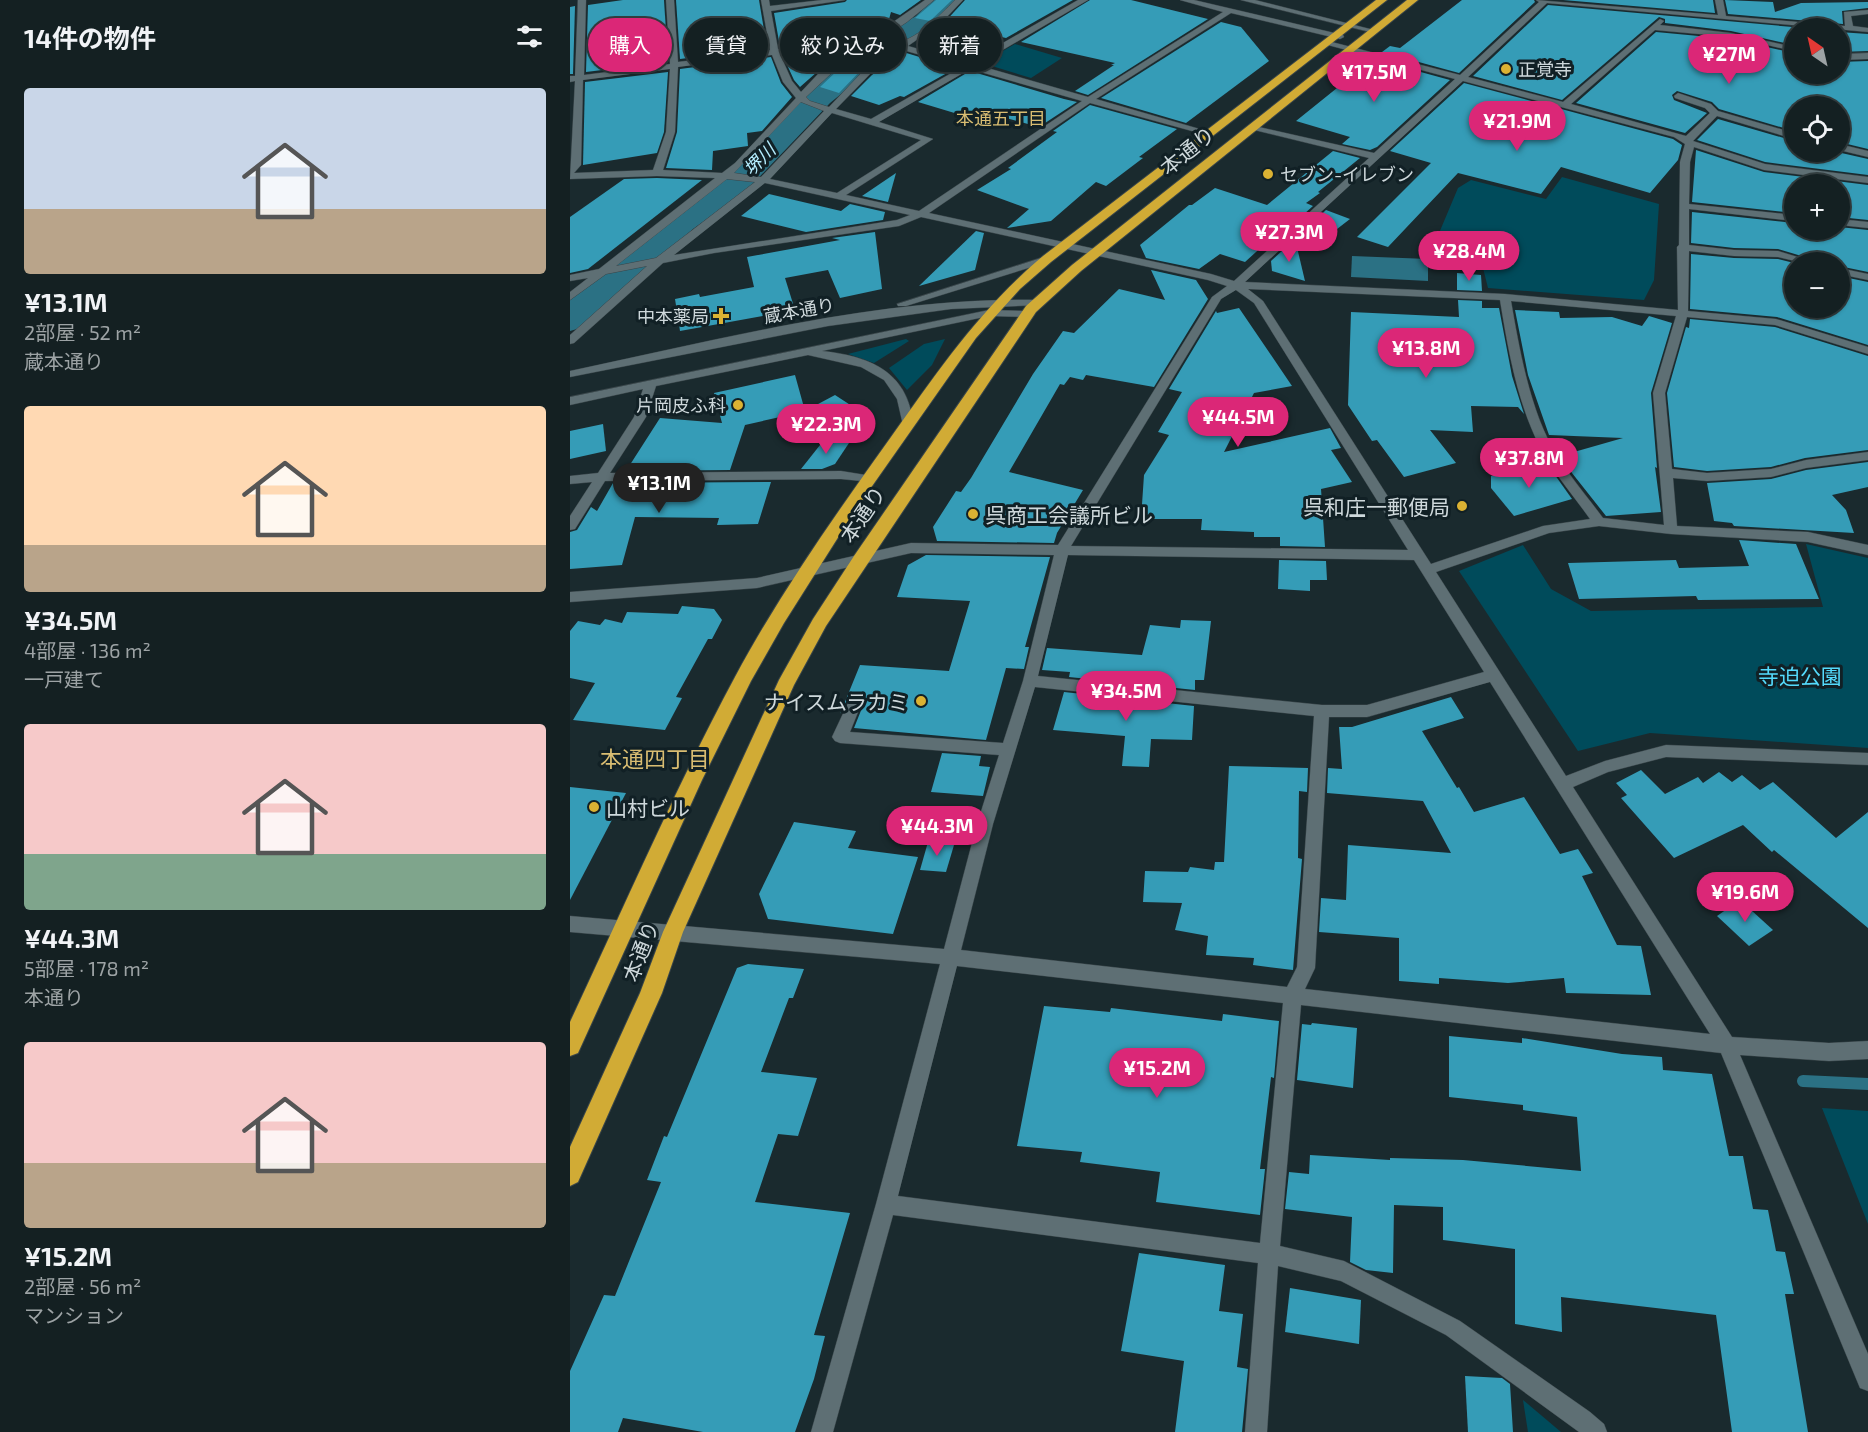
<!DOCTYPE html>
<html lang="ja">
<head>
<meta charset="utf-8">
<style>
	body { margin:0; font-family:"Exo 2","Noto Sans JP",sans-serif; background:#1d282a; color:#f1f3f6; height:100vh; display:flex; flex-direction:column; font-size:22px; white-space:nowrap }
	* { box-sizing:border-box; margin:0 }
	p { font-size:20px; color:#9da3a5 }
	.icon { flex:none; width:33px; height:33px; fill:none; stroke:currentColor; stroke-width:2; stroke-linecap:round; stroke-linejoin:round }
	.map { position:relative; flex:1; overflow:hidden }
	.panel { display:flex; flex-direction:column; background:#142022; width:570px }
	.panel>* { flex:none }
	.banner { position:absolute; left:18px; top:18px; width:570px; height:54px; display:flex; gap:12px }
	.needle { width:39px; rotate:326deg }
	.controls { position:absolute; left:1214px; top:18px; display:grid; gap:12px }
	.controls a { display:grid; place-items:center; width:66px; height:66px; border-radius:50%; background:#142022; box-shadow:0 2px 4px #0004,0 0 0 2px #333e40; font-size:30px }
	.price { position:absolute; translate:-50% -51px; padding:0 14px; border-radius:21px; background:#db2777; color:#fff; font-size:20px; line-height:39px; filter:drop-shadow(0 2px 3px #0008) }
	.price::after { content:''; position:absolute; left:50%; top:36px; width:18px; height:14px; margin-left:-9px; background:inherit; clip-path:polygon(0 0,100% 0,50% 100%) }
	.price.on { background:#222; color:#fff }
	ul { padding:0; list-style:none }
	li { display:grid; align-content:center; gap:12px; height:318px; padding:0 24px }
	li span { display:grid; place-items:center; height:186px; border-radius:6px; color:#555 }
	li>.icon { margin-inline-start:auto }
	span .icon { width:108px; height:108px; fill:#fffc; stroke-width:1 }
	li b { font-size:26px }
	h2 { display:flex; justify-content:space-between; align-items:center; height:72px; padding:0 24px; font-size:26px }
	.chip { padding:0 21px; border-radius:27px; background:#142022; box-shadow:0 2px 4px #0004,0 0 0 2px #333e40; font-size:21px; line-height:54px }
	.chip.on { background:#db2777; color:#fff }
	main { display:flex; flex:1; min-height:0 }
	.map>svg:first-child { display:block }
</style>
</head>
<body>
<main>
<section class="panel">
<h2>14件の物件<svg class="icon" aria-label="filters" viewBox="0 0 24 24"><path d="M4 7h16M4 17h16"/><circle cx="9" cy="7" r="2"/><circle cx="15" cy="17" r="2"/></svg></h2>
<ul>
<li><span style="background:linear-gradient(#c9d6e8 65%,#b9a48a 0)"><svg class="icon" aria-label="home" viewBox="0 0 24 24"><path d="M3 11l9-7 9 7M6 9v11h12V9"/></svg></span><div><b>¥13.1M</b><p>2部屋 · 52 m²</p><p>蔵本通り</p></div></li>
<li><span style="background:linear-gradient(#ffd9b3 75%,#b9a48a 0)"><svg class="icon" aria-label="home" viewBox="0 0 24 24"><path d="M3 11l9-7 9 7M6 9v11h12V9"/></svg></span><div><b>¥34.5M</b><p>4部屋 · 136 m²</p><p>一戸建て</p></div></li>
<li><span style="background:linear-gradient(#f6c9c9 70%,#7fa58c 0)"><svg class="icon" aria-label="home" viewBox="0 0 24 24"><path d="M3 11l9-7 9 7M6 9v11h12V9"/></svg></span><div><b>¥44.3M</b><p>5部屋 · 178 m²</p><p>本通り</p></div></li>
<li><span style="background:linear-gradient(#f6c9c9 65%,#b9a48a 0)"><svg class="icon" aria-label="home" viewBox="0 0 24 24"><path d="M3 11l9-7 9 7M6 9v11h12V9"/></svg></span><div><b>¥15.2M</b><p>2部屋 · 56 m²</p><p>マンション</p></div></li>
</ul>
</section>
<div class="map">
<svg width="1298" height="1432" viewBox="0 0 1298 1432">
	<rect width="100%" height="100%" fill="#1a2a2e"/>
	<g fill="#004b5b">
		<polygon points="445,44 492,58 461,78 412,63"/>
		<polygon points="992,177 1089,204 1084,280 1074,300 918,288 910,256 864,245 888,188 901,180 976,199"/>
		<polygon points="336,339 339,341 304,363 278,354"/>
		<polygon points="375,339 362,365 337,390 319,368 354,344"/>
		<polygon points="1236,544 1298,558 1298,748 1080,733 1008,751 889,571 953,545 981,589 1021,611 1253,607"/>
		<polygon points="1252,1108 1298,1111 1298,1224"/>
		<polygon points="953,1400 991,1432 958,1432"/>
	</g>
	<polygon fill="#2b7184" points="782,256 858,259 858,281 781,277"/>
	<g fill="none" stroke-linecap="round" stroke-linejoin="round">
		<polyline stroke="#2b7184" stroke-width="12" points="1233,1081 1298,1084"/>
		<polygon fill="#2b7184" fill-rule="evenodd" points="362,0 392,0 366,28 319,55 260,103 175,192 123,229 14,327 0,331 0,299 99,215 151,178 238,89 299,43 346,16"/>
	</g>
	<g fill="#359cb7">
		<polygon points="53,0 94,0 98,62 16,72 18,5"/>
		<polygon points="106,0 189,0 197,48 110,59"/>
		<polygon points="277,0 351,0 330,15 321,12 318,23 289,43 269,40 210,47 204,13 275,2"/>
		<polygon points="366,0 382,0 360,21 345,18"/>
		<polygon points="395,0 503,0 436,38 373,24"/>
		<polygon points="520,0 561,0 638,19 518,95 505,91 544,65 541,65 545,63 451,42"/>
		<polygon points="892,0 964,0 965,2 889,73 812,52 820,46 830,48"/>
		<polygon points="993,0 1143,0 1145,13"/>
		<polygon points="1155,0 1203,2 1205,12 1231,3 1298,2 1298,8 1272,11 1273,24 1158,14"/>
		<polygon points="978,5 1234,28 1224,28 1224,45 1161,31 1095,23 1095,19 1089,17 992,100 903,76"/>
		<polygon points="5,6 3,74 0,74 0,7"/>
		<polygon points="651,22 671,27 699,61 616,123 531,98"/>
		<polygon points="1086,32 1161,39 1224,53 1224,74 1269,74 1269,62 1298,61 1298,149 1269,142 1269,106 1224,106 1224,131 1149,109 1142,102 1107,91 1102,95 1104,100 1137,113 1115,133 1006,103"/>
		<polygon points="1269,32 1298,34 1298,51 1269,52"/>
		<polygon points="313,40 312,44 321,47 294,67 269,93 250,87 268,70"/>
		<polygon points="269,48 278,50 247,72 230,87 224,80 213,56"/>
		<polygon points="333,52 386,68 334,97 330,96 309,105 281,96 302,75"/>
		<polygon points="201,57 211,83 222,97 192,131 177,133 178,146 143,151 142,170 96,168 107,132 110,69"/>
		<polygon points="803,59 880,80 807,147 800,150 772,144 780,137 726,121"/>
		<polygon points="400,71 494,99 507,102 469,127 421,114 411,121 348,102"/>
		<polygon points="98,72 94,132 87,153 13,165 15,82"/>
		<polygon points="894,83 1103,139 1112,145 1108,160 1080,193 991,167 971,194 888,173 818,247 787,237 861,163 820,151"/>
		<polygon points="520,105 607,129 569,157 573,158 536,186 526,182 481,221 437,228 459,209 407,190 441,169 438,168 487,132 483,131"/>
		<polygon points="1148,119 1224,141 1224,152 1267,152 1298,159 1298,175 1195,162 1127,140"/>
		<polygon points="1126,150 1194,172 1298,185 1298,220 1269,217 1269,184 1224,184 1224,213 1122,202"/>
		<polygon points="763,151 790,158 748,192 750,193 736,203 743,206 724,223 722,223 722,225 698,247 697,242 675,262 650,254 629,269 576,258 570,245 619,205 622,205 645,188 697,205"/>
		<polygon points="326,173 318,202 292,196"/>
		<polygon points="87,178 132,180 18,269 0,273 0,217 54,179"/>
		<polygon points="199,194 271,211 280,204 315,212 313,220 236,232 171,216"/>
		<polygon points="756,210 780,219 758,236 737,228"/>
		<polygon points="1122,212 1224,223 1224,230 1269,230 1269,227 1298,230 1298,272 1269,266 1269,262 1245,260 1208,249 1164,248 1121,243"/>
		<polygon points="406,231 414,233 405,270 349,286"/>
		<polygon points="305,232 312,289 270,298 258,270 215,278 225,310 110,331 105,299 129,294 130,297 184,287 177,257 270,240 262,238"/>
		<polygon points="725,239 735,281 702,271 701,261"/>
		<polygon points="1121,254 1164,258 1208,259 1224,263 1224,308 1269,308 1269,276 1298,282 1298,345 1207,317 1120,309"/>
		<polygon points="581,270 626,280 638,299 584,387 516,375 513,380 500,377 494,385 490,384 439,472 513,490 487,533 484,543 367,541 363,527 386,491 391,492 401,478 463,374 493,331 504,333 549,289 595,300"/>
		<polygon points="887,273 911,275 912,291 887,290"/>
		<polygon points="888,300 912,301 912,308 929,308 942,376 954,414 948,407 901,406 903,432 860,430 886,463 834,477 807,440 802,441 778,405 781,312 889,317"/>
		<polygon points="669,308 722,386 684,393 654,452 760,428 771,448 761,450 782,482 751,489 755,547 710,546 710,537 684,537 684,532 631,530 632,519 571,519 574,475 599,435 588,432 612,392 599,389 646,311 647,313"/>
		<polygon points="945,310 989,312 990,318 1042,317 1072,326 1079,316 1102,323 1081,393 1087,468 1085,467 1091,512 1036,516 1002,473 990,456 1053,438 979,435 958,375"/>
		<polygon points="1120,319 1205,327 1298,356 1298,450 1235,458 1201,467 1137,471 1104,467 1097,393 1116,327 1119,328"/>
		<polygon points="225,375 235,411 265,395 288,410 242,436 244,441 210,417 175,425 160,470 56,471 90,418 152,423 144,393"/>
		<polygon points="33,424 36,451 0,459 0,431"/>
		<polygon points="254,440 279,443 265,464 252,469 231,469"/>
		<polygon points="975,461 1002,499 944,516 921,488 921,476"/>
		<polygon points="1298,462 1298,487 1262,495 1276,510 1284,533 1164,526 1162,523 1144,521 1137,483 1201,479 1236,470"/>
		<polygon points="201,482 188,524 147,525 149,518 65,517 52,565 0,569 0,532 7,530 21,507 27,511 43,483 46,486 48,483"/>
		<polygon points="1169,540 1226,544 1249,599 1128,600 1126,596 1009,599 998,563 1106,560 1109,568 1179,566"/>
		<polygon points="356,555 480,557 455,647 459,647 454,669 436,668 416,740 284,728 292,708 288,701 276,702 270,714 290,665 379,671 400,601 327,597 338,565"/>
		<polygon points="709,560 756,561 757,580 740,580 740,591 708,589"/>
		<polygon points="112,606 144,609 152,620 142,639 138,639 106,697 112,698 95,730 3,720 25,683 0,678 0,631 8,621 30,625 35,619 52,623 57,612 108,614"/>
		<polygon points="611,620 641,621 634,680 625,680 625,690 499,677 500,672 472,670 477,648 572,655 580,625 610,628"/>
		<polygon points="494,692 624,706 622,740 581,739 579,767 552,766 555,736 483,730"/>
		<polygon points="881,697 894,718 852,731 887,788 889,787 904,812 954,797 990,854 1008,849 1023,873 1012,876 1047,945 1071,946 1081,995 996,993 994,978 938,983 869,978 869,984 829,981 829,938 749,932 751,898 776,900 778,845 881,853 853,801 757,793 758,768 772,769 769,727 782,727"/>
		<polygon points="372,753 411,756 409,766 420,767 413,796 361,792"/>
		<polygon points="659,766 738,768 737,792 729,791 728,858 732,859 723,970 683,965 684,958 636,955 638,936 605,930 612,903 573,902 575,871 618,872 620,867 644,870 645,862 654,862"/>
		<polygon points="1071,770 1095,794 1128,777 1133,783 1149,772 1162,782 1172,775 1190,790 1203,782 1266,838 1298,812 1298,928 1204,850 1202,852 1173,825 1104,858 1051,798 1057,795 1046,783"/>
		<polygon points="0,787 56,793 0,900"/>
		<polygon points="224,822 286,831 278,848 348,857 323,934 198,919 189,894"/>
		<polygon points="358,842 384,845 376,872 350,870"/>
		<polygon points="1170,900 1203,930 1179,946 1147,916"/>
		<polygon points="178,964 234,969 223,998 219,998 191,1072 247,1078 228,1136 208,1134 185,1202 280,1213 244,1335 255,1336 244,1379 225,1432 133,1432 53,1418 48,1432 0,1432 0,1371 34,1295 45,1296 91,1182 77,1180 94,1136 97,1137 167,968"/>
		<polygon points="474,1006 540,1012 541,1008 652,1021 653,1014 709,1021 704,1078 701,1077 690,1169 695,1169 690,1215 586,1202 590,1172 510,1162 512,1152 447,1146"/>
		<polygon points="742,1023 787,1028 783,1088 727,1080 732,1024 741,1025"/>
		<polygon points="879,1036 952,1043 952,1038 1052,1054 1092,1057 1093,1070 1142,1074 1159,1156 1173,1156 1183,1209 1198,1210 1206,1251 1215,1252 1224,1294 1215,1294 1238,1432 1162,1432 1146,1315 991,1297 992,1332 945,1324 945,1249 873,1240 873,1207 824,1205 823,1273 796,1270 780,1262 782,1217 715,1209 719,1172 739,1174 740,1155 820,1160 820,1158 893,1160 1011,1171 1007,1117 953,1110 953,1105 879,1097"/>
		<polygon points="569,1253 655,1265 649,1311 673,1314 667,1367 678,1369 672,1432 605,1432 614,1361 551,1351"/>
		<polygon points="720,1288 791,1300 789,1344 715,1332"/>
		<polygon points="895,1376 932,1378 940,1384 943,1432 898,1432"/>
	</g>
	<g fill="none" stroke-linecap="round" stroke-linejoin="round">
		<defs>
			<g id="minor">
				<path d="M8,0H16L14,75L100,64L96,0H104L108,62L200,50L191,0H199L200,6L252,0H275L201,11L208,49L269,42L290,45L355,0H364L337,22L267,68L236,97L240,101L259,107L295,69L325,47L322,45L323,43C345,42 369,16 385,0H393L372,22L338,46L398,63L508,0H518L407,65L518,97L653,12L610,0H624L773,35L774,37L770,39L661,13L526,99L640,132V136L520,103L359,213L641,274L664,281L799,158L680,129V125L804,153L885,79L754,44V40L890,75L969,2L966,0L1148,15L1145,0H1153L1156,16L1275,26L1274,12L1298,10V14L1281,16L1283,26L1298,28V32L977,3L898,77L993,102L1090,19L1094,21L1090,25L1161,33L1224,47V51L1161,37L1085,30L1001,104L1116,136L1140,113L1135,108L1105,98L1104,96L1108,93L1141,104L1148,111L1224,133V139L1147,116L1123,141L1195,164L1298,177V183L1194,170L1124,147L1120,162L1119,204L1224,215V221L1119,209V245L1164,250L1208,251L1244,262H1229L1208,257L1164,256L1119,251L1118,311L1206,319L1298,347V354L1205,325L1117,317L1095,393L1102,469L1137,473L1201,469L1236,460L1298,452V460L1236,468L1201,477L1137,481L1103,478L1107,526L1238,532L1298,545V555L1238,542L1101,534L1029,526L979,533L866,572L996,776L1035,761L1096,745L1298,753V765L1096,757L1038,772L1003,787L1162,1037L1259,1043L1298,1041V1059L1259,1061L1170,1055L1298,1354V1391L1290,1388L1151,1053L731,1005L710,1246L774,1261L890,1321L1020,1412L1034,1424L1037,1432H1009L876,1335L771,1281L708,1266L697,1432H675L688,1263L323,1215L263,1432H241L306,1204L370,964L0,932V916L374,949L407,824L429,755L270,743L265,741L262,737L278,703H288L290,707L280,732L433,743L453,681L484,555L341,553L187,588L0,602V592L187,578L341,543L488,545L642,297L657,286L638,280L351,217L329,226L144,253L93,263L4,343L0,344V335L77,266L36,274L0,300V292L18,278L0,281V275L29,269L145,178L87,176L0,179L5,81L0,82V76H5ZM269,46L284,49L248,74L231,92L222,81L210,54ZM333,50L392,67L301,119L266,109L301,73ZM202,55L213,82L226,98L165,163L152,173L93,170L105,132L108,67ZM100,69L96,132L83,170L4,173L11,165L13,80ZM400,69L512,101L349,211L276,195L363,139L309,122ZM893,81L1104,137L1115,144L1110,162L1109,245L1107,247L1108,310L935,294L675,282ZM231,102L254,111L191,177L164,173ZM262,113L351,140L267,193L200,179ZM157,179L185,182L86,258L46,266ZM195,183L340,215L327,220L104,255ZM678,289L930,300C938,349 947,402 970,447C983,472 1003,495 1020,519L973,526L861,564L693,301ZM666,290L684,303L838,550L501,546L651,299ZM941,301L1106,316L1083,393L1094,525L1033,518C1016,495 996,472 982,447C959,405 949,347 941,301ZM498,555L844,560L914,672L797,705H752L468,676ZM920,682L1140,1034L735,989L745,968L759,717H797ZM465,687L744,716L727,967L717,987L391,950L423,824ZM387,966L713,1003L690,1243L328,1196Z"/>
				<polygon points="671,0 685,0 808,31 804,33"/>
				<polygon points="1298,53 1298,59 1269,60 1269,54"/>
				<polygon points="1269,144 1298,151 1298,157 1269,150"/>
				<polygon points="1269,219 1298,222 1298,228 1269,225"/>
				<polygon points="477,256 482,259 481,261 336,306 328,306 327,304"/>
				<polygon points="1269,268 1298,274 1298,280 1269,274"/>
				<path d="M467,300L472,303L471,305L381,309L258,326L0,377V371C153,339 310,297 467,300Z"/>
				<path d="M419,310L458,311L463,314L458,317L419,316L252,351C299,356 337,371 343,422L341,425H333L327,399L314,380L291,367L238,355L86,386L76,417L40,473L271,471L302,476L304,479L302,482L271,479L35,481L5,529L0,530V516L22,482L0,484V476L28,473L64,417L73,389L0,405V397Z"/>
			</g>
			<g id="highway">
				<path d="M806,0H817L481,262L450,289L406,338L286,509L214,623L181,681L132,780L8,1053L0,1056V1022C54,907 105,789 165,677C210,593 266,514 321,437C369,370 409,310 473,256Z"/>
				<polygon points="837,0 848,0 511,271 466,312 256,626 224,685 113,932 92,993 8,1182 0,1186 0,1147 70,993 93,932 209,680 243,619 284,556 456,306 502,265"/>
			</g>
		</defs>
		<use href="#minor" stroke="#394549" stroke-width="1"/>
		<use href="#highway" stroke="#394549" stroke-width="2"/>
		<use href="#minor" fill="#5e6f74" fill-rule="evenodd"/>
		<use href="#highway" fill="#d1ab35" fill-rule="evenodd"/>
	</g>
	<g fill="#dbb233" stroke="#112025" stroke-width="2">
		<circle cx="936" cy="69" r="6"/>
		<circle cx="698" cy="174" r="6"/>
		<path d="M148 307h6v6h6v6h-6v6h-6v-6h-6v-6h6z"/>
		<circle cx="168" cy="405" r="6"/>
		<circle cx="892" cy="506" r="6"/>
		<circle cx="403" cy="514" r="6"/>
		<circle cx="351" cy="701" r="6"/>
		<circle cx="24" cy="807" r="6"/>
	</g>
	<g text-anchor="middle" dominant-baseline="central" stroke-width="6" stroke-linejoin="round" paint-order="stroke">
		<g font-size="18" fill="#ced8db" stroke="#112025" text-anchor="start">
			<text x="948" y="69">正覚寺</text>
			<text x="710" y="174">セブン-イレブン</text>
			<text x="139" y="316" text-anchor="end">中本薬局</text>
			<text x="156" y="405" text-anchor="end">片岡皮ふ科</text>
		</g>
		<g font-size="18" fill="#d9bd72" stroke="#112025">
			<text x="431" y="118">本通五丁目</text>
		</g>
		<g font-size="18" font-style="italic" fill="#b5eeff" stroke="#112025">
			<text transform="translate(189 159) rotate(-45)">堺川</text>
		</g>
		<g font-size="18" fill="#ced8db" stroke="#112025">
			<text transform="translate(229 310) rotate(-10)">蔵本通り</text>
		</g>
		<g font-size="21" fill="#ced8db" stroke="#112025">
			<text transform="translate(617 150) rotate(-39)">本通り</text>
			<text transform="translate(292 514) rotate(-56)">本通り</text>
			<text transform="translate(70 951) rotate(-69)">本通り</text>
		</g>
		<g font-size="21" fill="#ced8db" stroke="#112025" text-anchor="end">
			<text x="880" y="506">呉和庄一郵便局</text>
			<text x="415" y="514" text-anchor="start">呉商工会議所ビル</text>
			<text x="339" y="701">ナイスムラカミ</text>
			<text x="36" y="807" text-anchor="start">山村ビル</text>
		</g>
		<g font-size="21" fill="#54dafc" stroke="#112025">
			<text x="1230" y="675">寺迫公園</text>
		</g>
		<g font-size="22" fill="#d9bd72" stroke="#112025">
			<text x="85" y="758">本通四丁目</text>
		</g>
	</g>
</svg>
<div class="controls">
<a><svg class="needle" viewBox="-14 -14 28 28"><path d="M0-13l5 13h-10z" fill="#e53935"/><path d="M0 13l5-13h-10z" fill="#9da3a5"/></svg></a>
<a><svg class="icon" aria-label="locate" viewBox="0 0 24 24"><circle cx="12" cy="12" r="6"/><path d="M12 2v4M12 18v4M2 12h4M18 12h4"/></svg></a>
<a>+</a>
<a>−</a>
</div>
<b class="price" style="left:1159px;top:85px">¥27M</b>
<b class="price" style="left:804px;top:103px">¥17.5M</b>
<b class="price" style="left:947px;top:152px">¥21.9M</b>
<b class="price" style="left:719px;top:263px">¥27.3M</b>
<b class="price" style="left:899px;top:282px">¥28.4M</b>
<b class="price" style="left:856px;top:379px">¥13.8M</b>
<b class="price" style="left:668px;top:448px">¥44.5M</b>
<b class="price" style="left:256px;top:455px">¥22.3M</b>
<b class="price" style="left:959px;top:489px">¥37.8M</b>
<b class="price on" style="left:89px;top:514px">¥13.1M</b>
<b class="price" style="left:556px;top:722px">¥34.5M</b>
<b class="price" style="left:367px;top:857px">¥44.3M</b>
<b class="price" style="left:1175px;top:923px">¥19.6M</b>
<b class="price" style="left:587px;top:1099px">¥15.2M</b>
<div class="banner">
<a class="chip on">購入</a>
<a class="chip">賃貸</a>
<a class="chip">絞り込み</a>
<a class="chip">新着</a>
</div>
</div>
</main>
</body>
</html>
